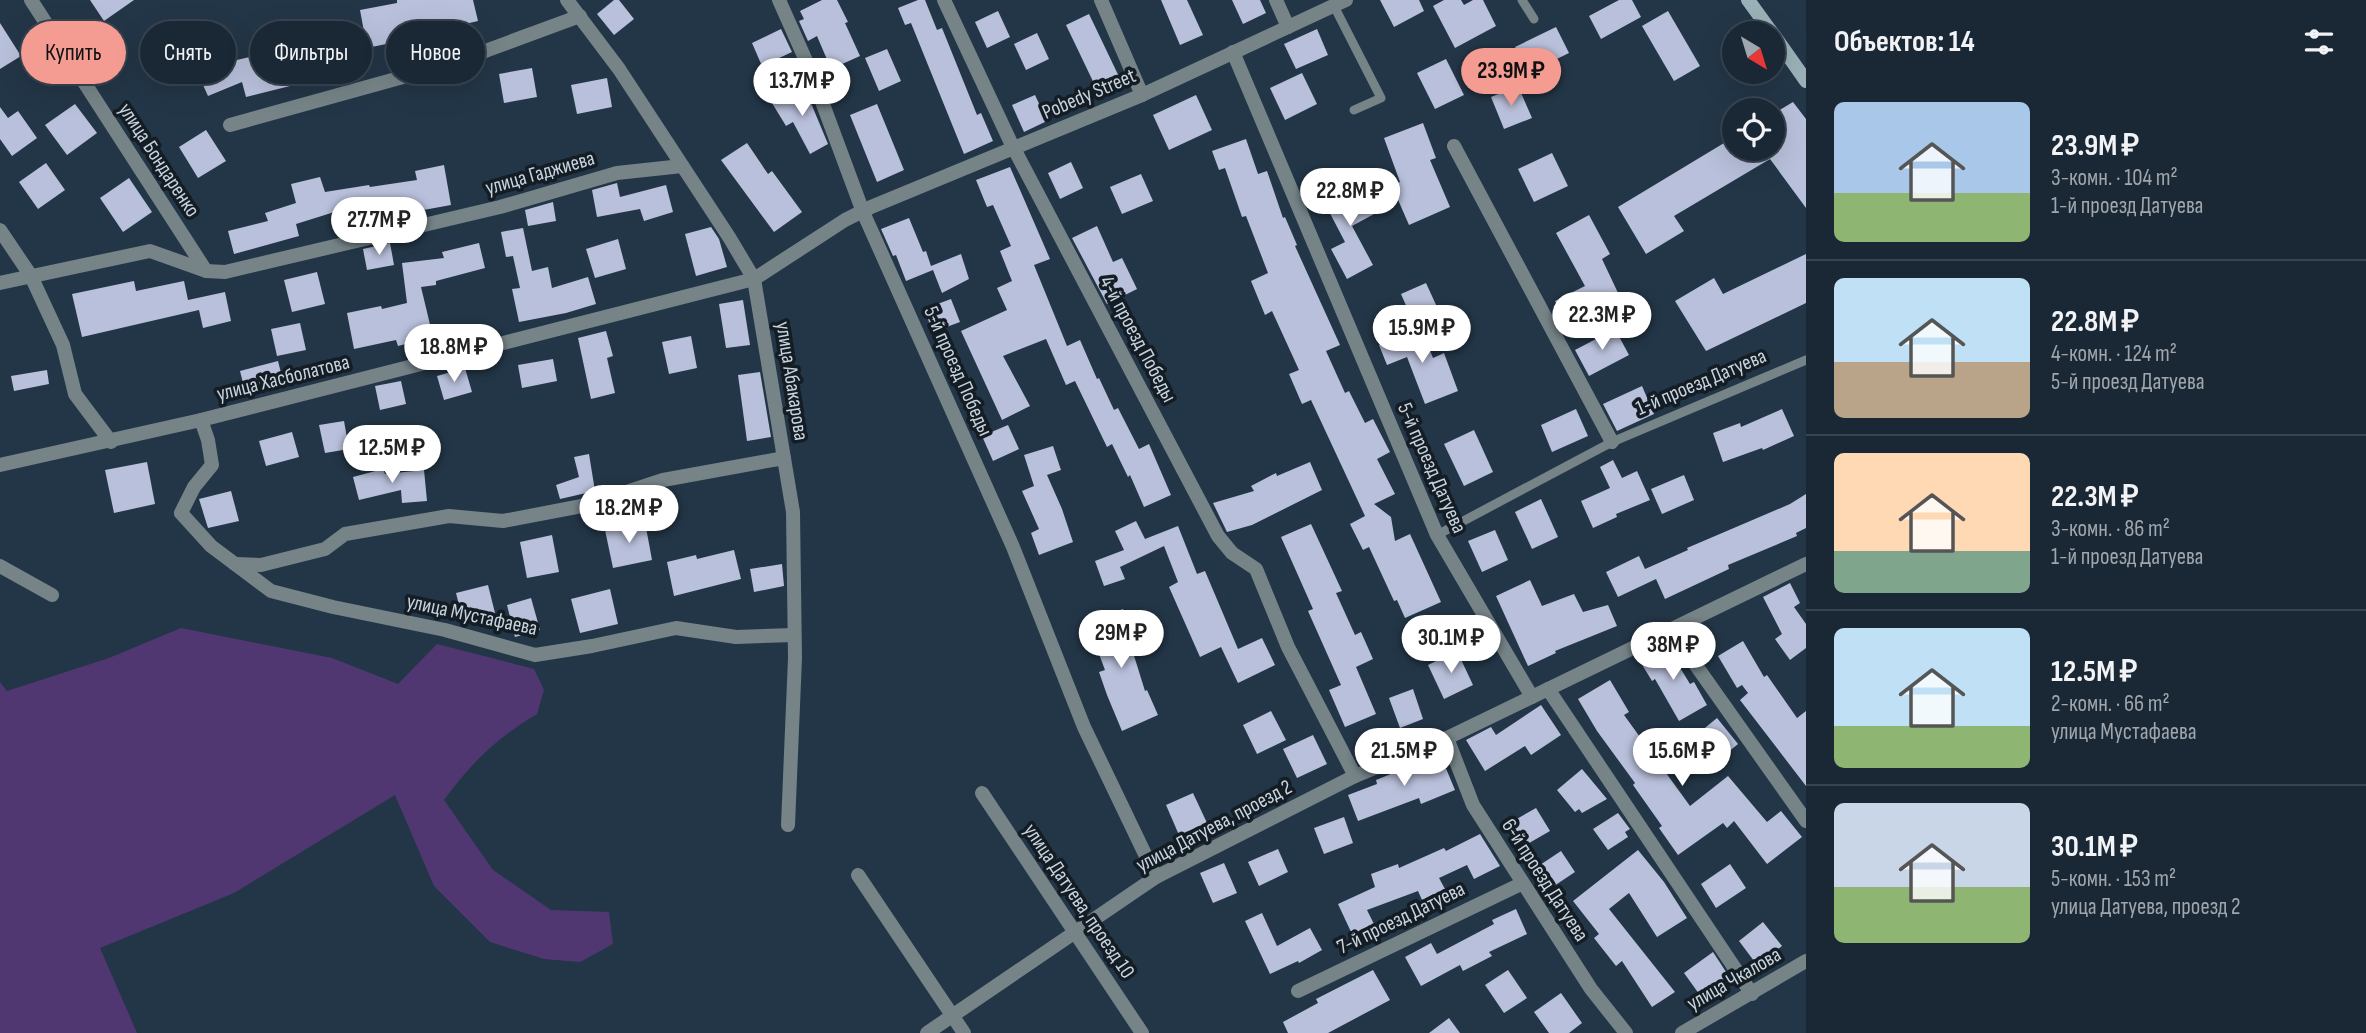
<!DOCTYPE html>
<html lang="ru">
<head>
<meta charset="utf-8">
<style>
	body { margin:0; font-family:"Sofia Sans Condensed",sans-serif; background:#23303d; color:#f1f3f6; height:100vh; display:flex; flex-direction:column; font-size:26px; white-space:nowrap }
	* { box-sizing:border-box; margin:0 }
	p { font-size:23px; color:#9fa6ad }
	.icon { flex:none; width:38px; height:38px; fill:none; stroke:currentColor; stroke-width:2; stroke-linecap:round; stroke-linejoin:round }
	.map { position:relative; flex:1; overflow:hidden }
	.side { display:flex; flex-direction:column; background:#1a2835; width:560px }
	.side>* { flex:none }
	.hud { position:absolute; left:21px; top:21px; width:665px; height:63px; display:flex; gap:14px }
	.needle { width:46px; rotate:142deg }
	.controls { position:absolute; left:1722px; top:21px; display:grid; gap:14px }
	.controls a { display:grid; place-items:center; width:63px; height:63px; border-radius:50%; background:#1a2835; box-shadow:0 7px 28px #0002,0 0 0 2px #384450; font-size:35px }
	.price { position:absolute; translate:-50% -60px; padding:0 16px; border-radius:24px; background:#fff; color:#222; font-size:23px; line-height:46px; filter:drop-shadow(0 2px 4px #0008) }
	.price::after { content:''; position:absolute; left:50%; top:42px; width:21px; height:16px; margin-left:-10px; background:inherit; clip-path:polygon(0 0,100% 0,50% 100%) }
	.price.on { background:#f59c92; color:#111 }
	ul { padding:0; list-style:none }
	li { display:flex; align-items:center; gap:21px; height:175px; padding:0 28px }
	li+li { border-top:2px solid #384450 }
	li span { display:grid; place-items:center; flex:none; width:196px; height:140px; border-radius:10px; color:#555 }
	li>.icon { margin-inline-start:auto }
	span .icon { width:84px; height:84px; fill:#fffc; stroke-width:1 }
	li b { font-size:30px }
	h2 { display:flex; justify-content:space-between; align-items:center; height:84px; padding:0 28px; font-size:30px }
	.chip { padding:0 24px; border-radius:32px; background:#1a2835; box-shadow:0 7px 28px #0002,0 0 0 2px #384450; font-size:24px; line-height:63px }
	.chip.on { background:#f59c92; color:#111 }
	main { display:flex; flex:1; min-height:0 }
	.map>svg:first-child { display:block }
</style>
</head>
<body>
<main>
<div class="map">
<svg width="1806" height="1033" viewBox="0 0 1806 1033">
	<rect width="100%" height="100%" fill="#233647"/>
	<path fill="#513772" d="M181,628L332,658L398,684L437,644L534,669L544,690L537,714C497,738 472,762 444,800L493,870L551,910L609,912L613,944L580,962L544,959L490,942L434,886L395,795L234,893L100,948L137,1033H0V682L7,691L109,658Z"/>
	<g fill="#b9c0db">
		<polygon points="90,0 134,0 104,21"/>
		<polygon points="397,0 473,0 478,21 439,30 439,33 367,48 360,10 397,3"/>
		<polygon points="614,0 619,0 634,19 614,35 597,14"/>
		<polygon points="822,0 837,0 848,22 845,23 860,56 831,69 817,36 808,41 799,21 804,19 800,11"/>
		<polygon points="918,0 925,0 937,30 942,28 977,115 981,113 993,141 964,154 911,23 905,25 898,8"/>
		<polygon points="1161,0 1187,0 1203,35 1180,45"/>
		<polygon points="1232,0 1260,0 1266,13 1243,24"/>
		<polygon points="1380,0 1419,0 1424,11 1394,27"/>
		<polygon points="1444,0 1461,0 1464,5 1473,0 1483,0 1496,26 1455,48 1433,6"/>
		<polygon points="1619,0 1632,0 1641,17 1601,39 1589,16"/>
		<polygon points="998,11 1010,37 987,48 975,22"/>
		<polygon points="1668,11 1700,66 1674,81 1642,26"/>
		<polygon points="1089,14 1123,85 1100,96 1066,25"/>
		<polygon points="0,23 21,56 0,69"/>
		<polygon points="100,23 118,46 96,63 78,39"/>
		<polygon points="1556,27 1569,53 1528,73 1515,47"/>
		<polygon points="781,29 792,52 762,66 752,43"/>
		<polygon points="1317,29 1328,55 1296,69 1284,44"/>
		<polygon points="326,30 338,74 246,97 242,82 208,96 195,67 221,56 224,63 266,53 266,50 297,42 296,38"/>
		<polygon points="1037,33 1049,59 1026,70 1014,44"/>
		<polygon points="887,49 901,81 879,91 865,58"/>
		<polygon points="1446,59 1464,95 1435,109 1417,73"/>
		<polygon points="532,68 537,97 504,103 499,74"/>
		<polygon points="1302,73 1317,104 1285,120 1270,88"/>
		<polygon points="607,78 612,107 577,114 571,85"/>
		<polygon points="803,84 828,144 810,154 793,122 786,126 772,103"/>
		<polygon points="1518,86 1532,118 1504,129 1491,97"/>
		<polygon points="1035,95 1047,121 1024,132 1012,105"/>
		<polygon points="1196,95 1212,130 1169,150 1153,115"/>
		<polygon points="1793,102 1806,119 1806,208 1770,159 1674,216 1684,231 1646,254 1618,207 1734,137 1734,149 1773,149 1773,114"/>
		<polygon points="75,104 97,133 67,155 45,125"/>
		<polygon points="877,104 904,170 877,182 850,115"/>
		<polygon points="0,107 8,118 18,111 37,138 12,156 0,139"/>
		<polygon points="1423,123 1436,158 1430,160 1450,207 1409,225 1392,186 1400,182 1384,138"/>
		<polygon points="206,130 226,161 198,178 179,147"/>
		<polygon points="1246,139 1258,174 1267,171 1283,218 1285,217 1297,245 1295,246 1340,345 1326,351 1345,393 1349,391 1365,423 1373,419 1390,452 1377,459 1395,494 1374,504 1391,517 1395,541 1410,534 1441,602 1405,618 1397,600 1394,601 1369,547 1363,550 1350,524 1365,516 1311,400 1302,404 1289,374 1299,370 1272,311 1265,315 1251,281 1268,273 1246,216 1242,217 1225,168 1219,170 1212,151"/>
		<polygon points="747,143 768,174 772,171 802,212 774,232 721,160"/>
		<polygon points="1552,153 1568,186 1534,202 1518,169"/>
		<polygon points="1071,162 1083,188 1060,199 1048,173"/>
		<polygon points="46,163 65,190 38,209 19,182"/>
		<polygon points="444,165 451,205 374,219 375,227 359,230 358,227 347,228 344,209 296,224 299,236 234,254 228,231 268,221 265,213 296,203 291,184 320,177 325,192 369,185 370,187 417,180 415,171"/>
		<polygon points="1010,167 1050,259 1034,265 1067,346 1080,340 1097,379 1099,378 1114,410 1118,408 1139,449 1149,444 1171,495 1144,507 1130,475 1128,477 1112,444 1107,447 1075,381 1066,385 1046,339 1003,356 1030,406 1002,420 961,331 1007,310 997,288 1012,281 1000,251 1011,246 993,205 987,207 976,180"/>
		<polygon points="1141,174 1153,201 1122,214 1110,187"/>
		<polygon points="129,178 152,212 123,232 100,198"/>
		<polygon points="1360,182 1376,213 1352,226 1373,265 1347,279 1331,249 1345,242 1323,200"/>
		<polygon points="617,183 620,197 666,185 673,212 644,221 640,209 597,217 592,190"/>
		<polygon points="553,202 556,221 528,226 525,210"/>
		<polygon points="1589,215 1610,254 1602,259 1619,295 1565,321 1555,301 1585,286 1556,233"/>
		<polygon points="909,218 923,252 926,251 931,266 961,254 969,279 942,293 933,270 906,281 896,255 893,256 881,229"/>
		<polygon points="1097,226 1113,262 1122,258 1137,289 1107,304 1072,238"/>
		<polygon points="711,227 719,239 727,267 696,276 685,234"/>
		<polygon points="523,228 532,271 548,267 552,288 588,277 596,304 566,313 519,322 512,289 520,288 513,256 506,257 501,232"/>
		<polygon points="618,239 626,269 595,278 586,249"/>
		<polygon points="390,243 394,265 367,270 363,249"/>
		<polygon points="479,243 485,268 436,281 436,285 421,287 433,337 398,346 396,340 354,349 347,313 381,306 382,309 407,303 402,263 444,258 442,252"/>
		<polygon points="1806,254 1806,303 1706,351 1675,301 1714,278 1723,294"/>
		<polygon points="317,272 325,304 292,312 284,280"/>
		<polygon points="134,281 136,291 184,281 188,300 225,292 231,321 203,328 199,310 82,337 72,294"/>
		<polygon points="1426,283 1437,307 1412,319 1401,294"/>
		<polygon points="951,299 960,322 933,332 924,309"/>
		<polygon points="743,300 750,345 726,348 719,304"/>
		<polygon points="300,323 306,350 277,356 271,329"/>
		<polygon points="1421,328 1433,358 1444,353 1458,391 1425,404 1407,357 1387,365 1379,345"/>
		<polygon points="1615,329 1629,355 1589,376 1575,350"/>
		<polygon points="606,331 613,356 607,358 615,393 591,399 578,338"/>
		<polygon points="691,336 697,368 669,374 662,342"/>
		<polygon points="553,359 557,381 522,388 518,365"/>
		<polygon points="278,361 283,381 245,391 240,371"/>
		<polygon points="465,368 472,392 444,400 437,376"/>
		<polygon points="47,370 49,384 14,391 11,376"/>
		<polygon points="760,372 771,437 747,441 738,375"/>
		<polygon points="401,381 406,404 380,410 375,386"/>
		<polygon points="1642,386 1654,414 1617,431 1603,404"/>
		<polygon points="1576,409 1588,436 1552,452 1541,425"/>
		<polygon points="1782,409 1794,436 1763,450 1762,448 1723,462 1713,433 1740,423 1741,427"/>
		<polygon points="344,421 349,449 325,453 319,425"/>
		<polygon points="1008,425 1019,449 993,461 982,436"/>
		<polygon points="1474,430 1493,472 1464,486 1444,444"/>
		<polygon points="292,432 299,457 266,466 259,441"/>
		<polygon points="1053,446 1061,470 1047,475 1062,509 1073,542 1039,555 1031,533 1039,529 1022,491 1034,486 1024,455"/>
		<polygon points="589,454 595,491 560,499 556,485 579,477 574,457"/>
		<polygon points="1613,460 1622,478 1637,471 1650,500 1616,514 1617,517 1593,528 1581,501 1610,488 1600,467"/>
		<polygon points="147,462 155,504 114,513 105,470"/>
		<polygon points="1310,462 1322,490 1252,525 1227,532 1213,503 1254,491 1251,486 1276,473 1277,476"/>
		<polygon points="383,469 385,474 424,470 427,501 402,503 401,490 359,500 353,477"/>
		<polygon points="1684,475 1694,500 1662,514 1651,489"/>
		<polygon points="231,491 239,521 208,528 199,499"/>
		<polygon points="1806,494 1806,528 1796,533 1797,536 1728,565 1729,569 1665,599 1656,579 1618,597 1606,572 1639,556 1645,569 1688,550 1687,548 1790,504"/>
		<polygon points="1541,499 1558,537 1532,549 1515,512"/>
		<polygon points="1136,521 1145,539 1178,526 1197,574 1205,571 1238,649 1262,638 1275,665 1238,683 1221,647 1200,657 1169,587 1178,582 1164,546 1120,567 1125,579 1104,586 1095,561 1124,550 1115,531"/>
		<polygon points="645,522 652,560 613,568 605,530"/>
		<polygon points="1311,524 1342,591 1336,593 1355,635 1361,632 1373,659 1356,667 1376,714 1345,727 1329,690 1341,685 1308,611 1313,609 1281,537"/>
		<polygon points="1495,530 1508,560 1482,572 1468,541"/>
		<polygon points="552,535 559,572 527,578 520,542"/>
		<polygon points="734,550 741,579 674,596 667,562 696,555 697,559"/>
		<polygon points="782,564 784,586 754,592 750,569"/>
		<polygon points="1530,580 1542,606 1574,594 1583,612 1608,605 1617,626 1555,651 1556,653 1528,666 1496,596"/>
		<polygon points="1790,583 1800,603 1794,607 1806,624 1806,648 1790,660 1775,639 1782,634 1763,597"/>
		<polygon points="488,585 495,613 463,621 456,593"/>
		<polygon points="610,589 618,624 580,633 571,599"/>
		<polygon points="531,598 540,630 515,637 507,605"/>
		<polygon points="1123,609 1136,644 1131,646 1145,691 1147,690 1158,715 1122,731 1107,695 1099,672 1105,670 1087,622"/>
		<polygon points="1743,641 1764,677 1767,675 1797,718 1806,711 1806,786 1740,700 1748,693 1742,685 1737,688 1718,656"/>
		<polygon points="1665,643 1690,684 1694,682 1707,705 1679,721 1655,679 1652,681 1638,658"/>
		<polygon points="1457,651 1473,685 1444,699 1428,665"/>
		<polygon points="1610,680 1629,712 1624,715 1690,806 1728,776 1767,822 1781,811 1802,837 1767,864 1734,821 1727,828 1723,823 1678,855 1659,828 1662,826 1633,785 1635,783 1597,731 1578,699"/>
		<polygon points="1413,689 1423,719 1400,728 1389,698"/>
		<polygon points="1541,705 1561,735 1531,755 1525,746 1485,771 1466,740 1491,727 1496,735"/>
		<polygon points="1271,711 1286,740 1257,754 1243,725"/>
		<polygon points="1717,718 1738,744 1710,767 1689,741"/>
		<polygon points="1313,735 1327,764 1297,778 1283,749"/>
		<polygon points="1440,754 1455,790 1421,804 1419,798 1358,821 1348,795 1377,784 1376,780"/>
		<polygon points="1582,769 1607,799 1582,813 1579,809 1575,812 1557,790"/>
		<polygon points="1193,793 1207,823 1179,835 1166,805"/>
		<polygon points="1536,808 1550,831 1519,849 1506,825"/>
		<polygon points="1618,813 1630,829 1625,832 1628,837 1608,850 1593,829"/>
		<polygon points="1344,817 1353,843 1324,854 1314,828"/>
		<polygon points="1480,834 1500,866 1474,879 1467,865 1439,878 1445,889 1422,900 1418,891 1367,910 1374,924 1352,934 1338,904 1375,887 1371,874 1398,864 1399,868 1444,848 1446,851"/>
		<polygon points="1278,849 1288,872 1259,886 1248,862"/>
		<polygon points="1638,850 1664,882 1687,918 1657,937 1629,893 1609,909 1675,992 1652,1007 1622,961 1616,966 1594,938 1599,934 1573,901"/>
		<polygon points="1561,851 1575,872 1548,890 1534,869"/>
		<polygon points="1224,863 1237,893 1213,903 1200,873"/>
		<polygon points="1730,864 1746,888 1716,908 1701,884"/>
		<polygon points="1516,909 1527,934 1489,952 1492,956 1463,971 1460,965 1421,986 1405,957 1431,943 1437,954 1494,924 1492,920"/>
		<polygon points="1262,913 1277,946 1310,928 1322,950 1299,963 1298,961 1270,974 1245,921"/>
		<polygon points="1763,922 1782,946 1757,965 1739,941"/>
		<polygon points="1713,952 1730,978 1702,998 1684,973"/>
		<polygon points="1373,970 1390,1000 1328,1033 1288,1033 1283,1022 1318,1003 1316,999"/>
		<polygon points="1508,970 1527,998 1504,1013 1485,985"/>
		<polygon points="1561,993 1582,1023 1569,1033 1549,1033 1534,1012"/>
		<polygon points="1449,1018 1460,1033 1429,1033"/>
	</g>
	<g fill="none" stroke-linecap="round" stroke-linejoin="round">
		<g stroke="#768488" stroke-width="9">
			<polyline points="1522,0 1534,19"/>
			<polyline points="1334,6 1381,98 1354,110"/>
			<polyline points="1437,535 1612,442 1806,360"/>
		</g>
		<g stroke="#768488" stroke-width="14">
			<polyline points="31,0 206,271"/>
			<polyline points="567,0 619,69 729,237 754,279 793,512 795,658 788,825"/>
			<polyline points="779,0 811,72 863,212 1013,547 1084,727 1156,877"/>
			<polyline points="944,0 1011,143 1218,536 1232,553 1256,569 1288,647 1355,776"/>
			<polyline points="1101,0 1142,95"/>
			<polyline points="1276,0 1288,27"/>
			<polyline points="1233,52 1437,535 1532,697"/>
			<polyline points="230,125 450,64 580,16"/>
			<polyline points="1454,146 1612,442"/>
			<polyline points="0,230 31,276 63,345 75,394 111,442"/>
			<polyline points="0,283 150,251 206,271 225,272 500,207 617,173 682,166"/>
			<polyline points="201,420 208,440 212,465 194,487 181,513 211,546 271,591 333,607 445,630 535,655 592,646 676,628 736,637 794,635"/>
			<polyline points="0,465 201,420 754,279 845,220 871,207 1142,95 1346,0"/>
			<polyline points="235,564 261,565 325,549 345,534 449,516 503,521 587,505 663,480 784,458"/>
			<polyline points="0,566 52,595"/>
			<polyline points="1671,630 1806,821"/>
			<polyline points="1548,689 1752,994"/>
			<polyline points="1447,738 1473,805 1591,989 1626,1033"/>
			<polyline points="982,793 1142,1033"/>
			<polyline points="858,875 964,1033"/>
			<polyline points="1298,991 1521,884"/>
			<polyline points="927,1033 1156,877 1355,776 1447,738 1806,564"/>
			<polyline points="1682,1033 1806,961"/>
		</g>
		<g stroke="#9ab1b8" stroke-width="14">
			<polyline points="1748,0 1772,33"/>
			<polyline points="1773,34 1806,81"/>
		</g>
	</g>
	<g text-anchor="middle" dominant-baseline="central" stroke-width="7" stroke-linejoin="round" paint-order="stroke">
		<g font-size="21" fill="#c7d3de" stroke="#141c24">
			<text transform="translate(1089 94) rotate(-23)">Pobedy Street</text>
			<text transform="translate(159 160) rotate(57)">улица Бондаренко</text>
			<text transform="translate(540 173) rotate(-16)">улица Гаджиева</text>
			<text transform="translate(1138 339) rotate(62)">4-й проезд Победы</text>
			<text transform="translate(958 371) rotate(66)">5-й проезд Победы</text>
			<text transform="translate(283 378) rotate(-14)">улица Хасболатова</text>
			<text transform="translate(792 381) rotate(81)">улица Абакарова</text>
			<text transform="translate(1701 382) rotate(-23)">1-й проезд Датуева</text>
			<text transform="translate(1432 468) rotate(66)">5-й проезд Датуева</text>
			<text transform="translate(472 615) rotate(12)">улица Мустафаева</text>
			<text transform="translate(1214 826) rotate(-28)">улица Датуева, проезд 2</text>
			<text transform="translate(1545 880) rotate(57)">6-й проезд Датуева</text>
			<text transform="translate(1079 901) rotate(56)">улица Датуева, проезд 10</text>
			<text transform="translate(1401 918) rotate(-26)">7-й проезд Датуева</text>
			<text transform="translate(1734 979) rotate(-30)">улица Чкалова</text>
		</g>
	</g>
</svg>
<div class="controls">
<a><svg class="needle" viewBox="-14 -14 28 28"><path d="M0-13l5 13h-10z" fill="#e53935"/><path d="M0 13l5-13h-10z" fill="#9fa6ad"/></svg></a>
<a><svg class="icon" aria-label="locate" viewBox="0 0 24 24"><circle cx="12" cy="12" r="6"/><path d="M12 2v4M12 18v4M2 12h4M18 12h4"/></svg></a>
</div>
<b class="price on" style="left:1511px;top:108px">23.9M ₽</b>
<b class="price" style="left:802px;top:118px">13.7M ₽</b>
<b class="price" style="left:1350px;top:228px">22.8M ₽</b>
<b class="price" style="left:379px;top:257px">27.7M ₽</b>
<b class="price" style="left:1602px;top:352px">22.3M ₽</b>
<b class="price" style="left:1422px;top:365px">15.9M ₽</b>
<b class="price" style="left:454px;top:384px">18.8M ₽</b>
<b class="price" style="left:392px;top:485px">12.5M ₽</b>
<b class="price" style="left:629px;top:545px">18.2M ₽</b>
<b class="price" style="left:1121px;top:670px">29M ₽</b>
<b class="price" style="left:1451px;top:675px">30.1M ₽</b>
<b class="price" style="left:1673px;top:682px">38M ₽</b>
<b class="price" style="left:1404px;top:788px">21.5M ₽</b>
<b class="price" style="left:1682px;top:788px">15.6M ₽</b>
<div class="hud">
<a class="chip on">Купить</a>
<a class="chip">Снять</a>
<a class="chip">Фильтры</a>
<a class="chip">Новое</a>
</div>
</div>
<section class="side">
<h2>Объектов: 14<svg class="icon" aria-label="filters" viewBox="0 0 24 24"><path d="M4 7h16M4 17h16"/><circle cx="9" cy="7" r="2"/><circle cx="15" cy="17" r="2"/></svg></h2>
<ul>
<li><span style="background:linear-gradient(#a9c7e8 65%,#8fb573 0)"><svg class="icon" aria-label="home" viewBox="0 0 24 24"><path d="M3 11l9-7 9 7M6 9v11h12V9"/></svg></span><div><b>23.9M ₽</b><p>3-комн. · 104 m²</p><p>1-й проезд Датуева</p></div></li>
<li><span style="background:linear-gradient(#bfe0f5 60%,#b9a48a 0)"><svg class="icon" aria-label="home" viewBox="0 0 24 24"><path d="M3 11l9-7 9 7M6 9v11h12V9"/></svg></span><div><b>22.8M ₽</b><p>4-комн. · 124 m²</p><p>5-й проезд Датуева</p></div></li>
<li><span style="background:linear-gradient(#ffd9b3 70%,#7fa58c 0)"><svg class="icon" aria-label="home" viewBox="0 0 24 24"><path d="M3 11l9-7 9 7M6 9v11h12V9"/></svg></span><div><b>22.3M ₽</b><p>3-комн. · 86 m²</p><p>1-й проезд Датуева</p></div></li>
<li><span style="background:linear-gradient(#bfe0f5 70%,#8fb573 0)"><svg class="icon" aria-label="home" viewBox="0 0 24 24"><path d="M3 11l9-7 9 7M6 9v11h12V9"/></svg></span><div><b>12.5M ₽</b><p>2-комн. · 66 m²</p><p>улица Мустафаева</p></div></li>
<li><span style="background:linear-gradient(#c9d6e8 60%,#8fb573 0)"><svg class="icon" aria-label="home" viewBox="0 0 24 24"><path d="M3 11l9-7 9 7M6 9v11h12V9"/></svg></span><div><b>30.1M ₽</b><p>5-комн. · 153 m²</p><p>улица Датуева, проезд 2</p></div></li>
</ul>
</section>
</main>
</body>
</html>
